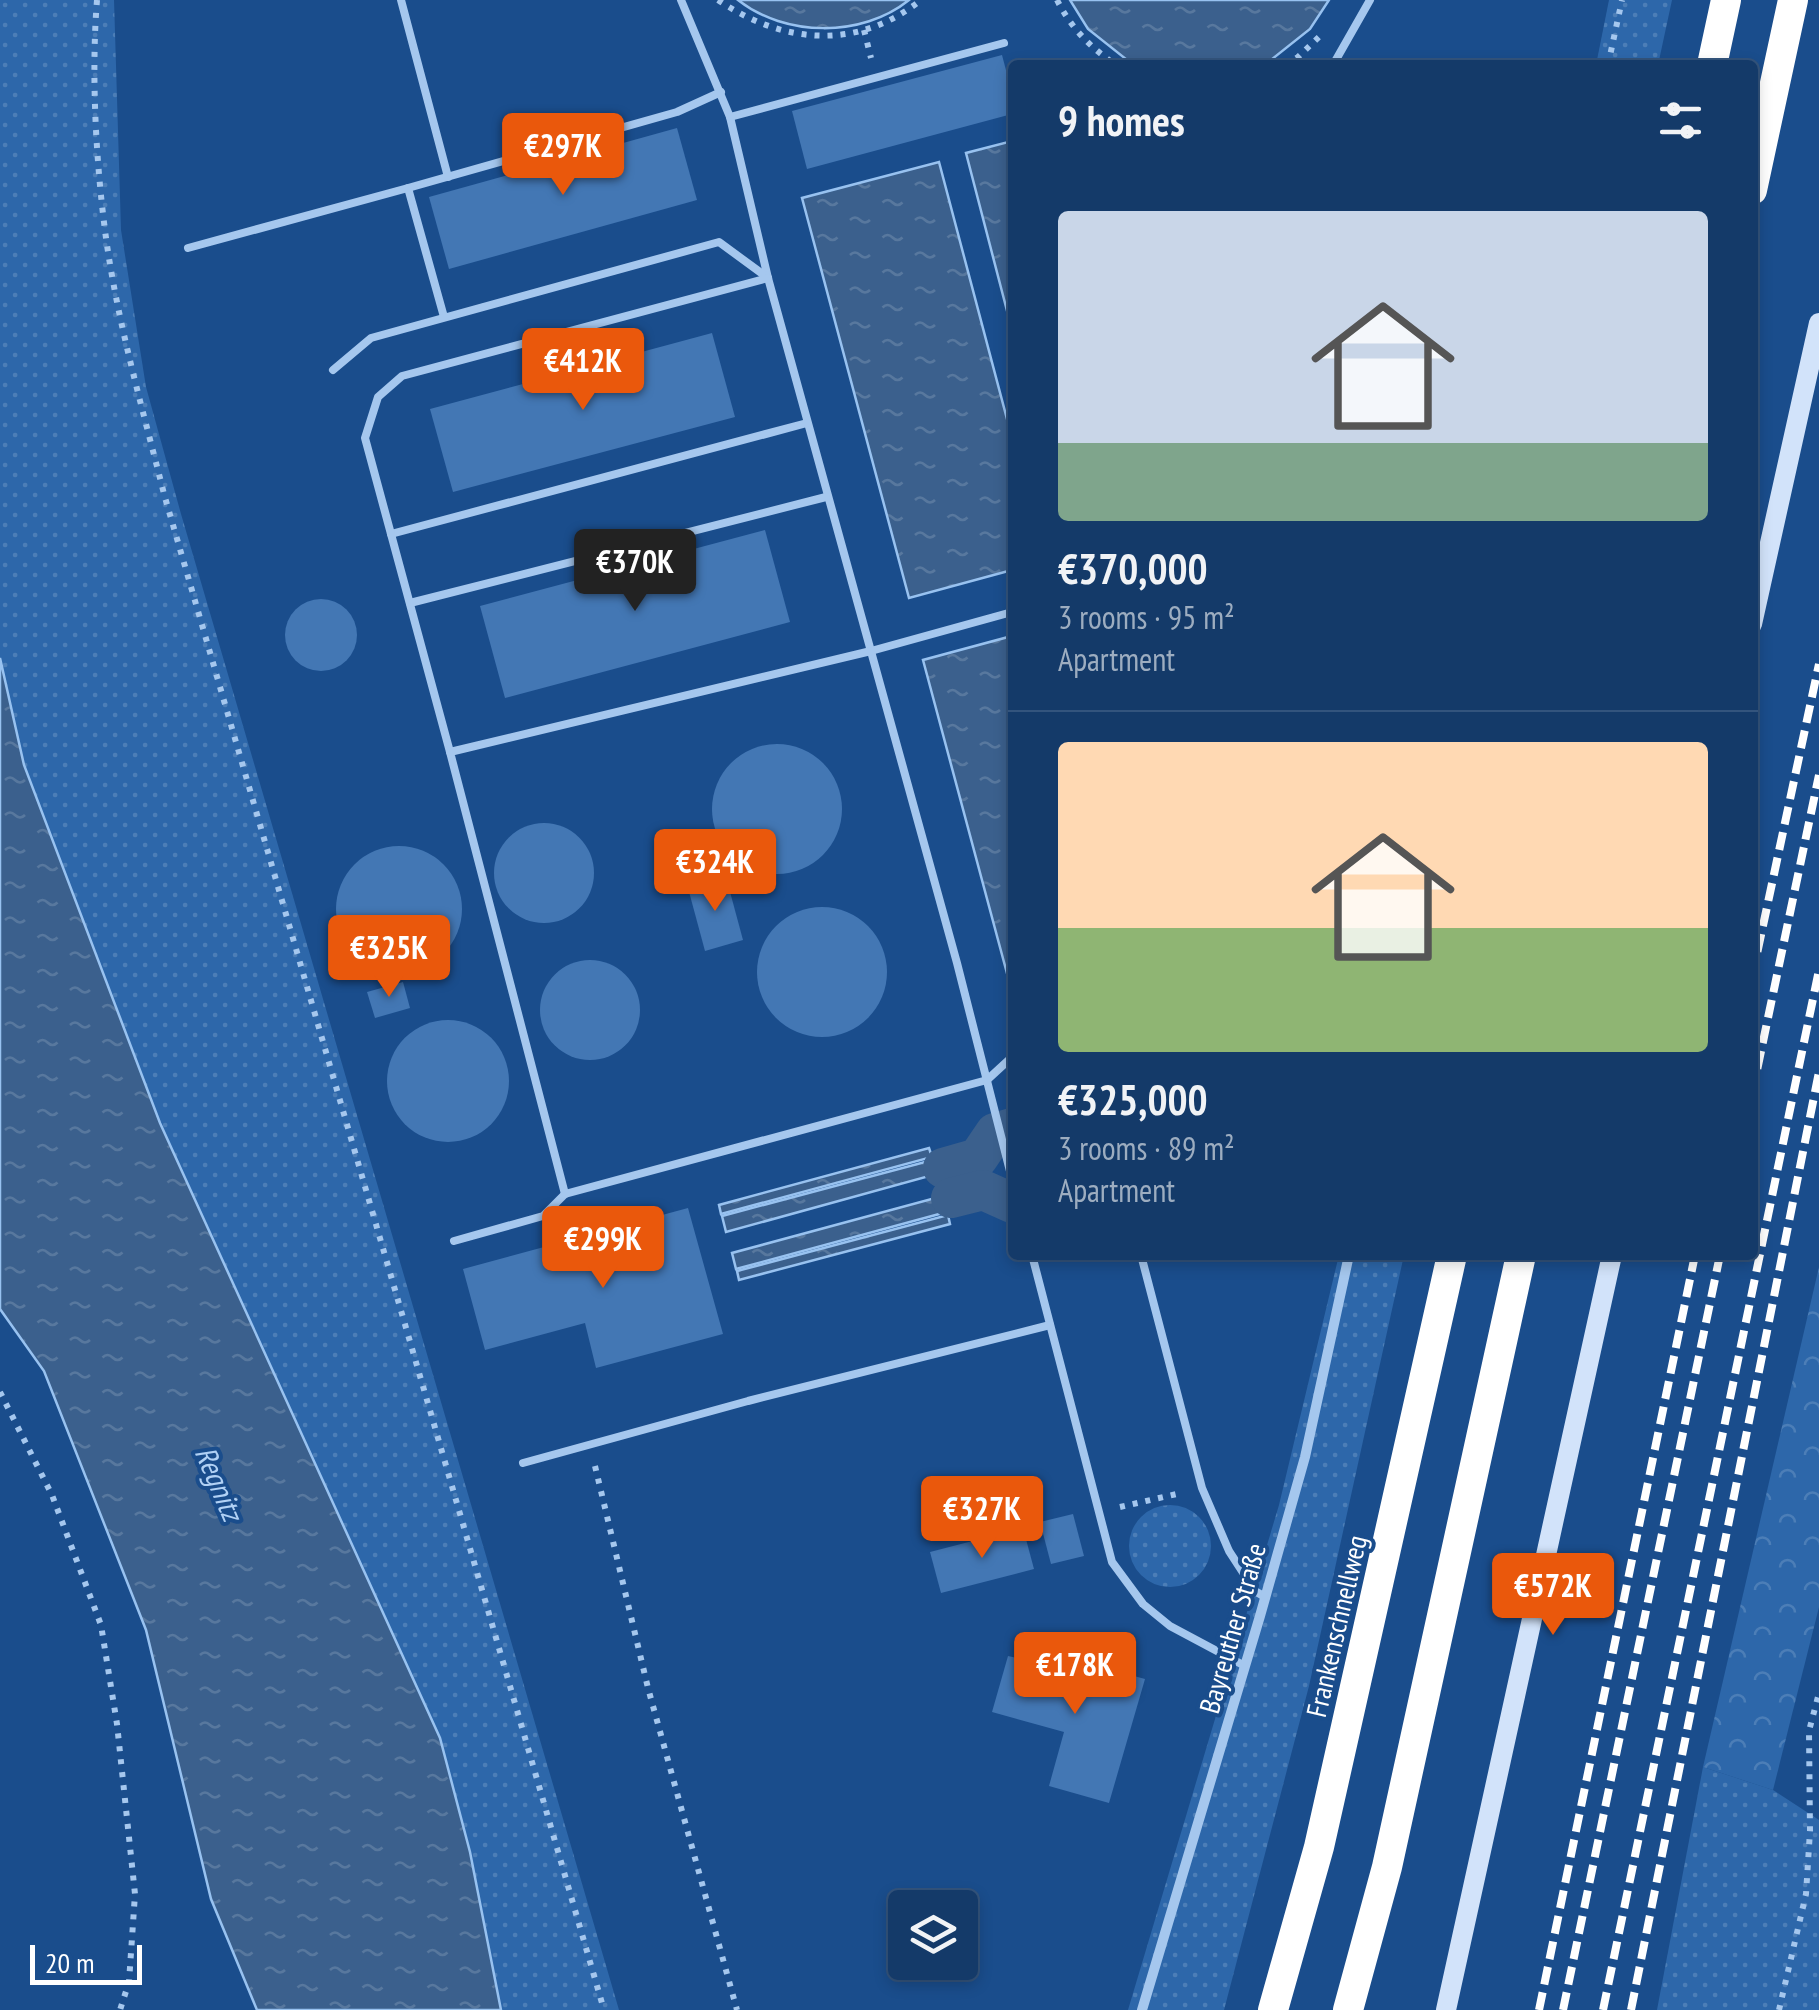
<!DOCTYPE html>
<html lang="en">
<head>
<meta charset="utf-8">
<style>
	body { margin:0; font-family:"PT Sans Narrow",sans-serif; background:#214571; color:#f1f3f6; height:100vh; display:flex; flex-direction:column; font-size:38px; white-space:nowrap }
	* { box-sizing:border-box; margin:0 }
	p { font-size:32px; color:#9dadc0 }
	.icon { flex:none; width:55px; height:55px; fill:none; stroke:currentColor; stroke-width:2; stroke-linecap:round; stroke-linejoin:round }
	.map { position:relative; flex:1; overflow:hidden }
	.side { position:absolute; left:1008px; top:60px; width:750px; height:1200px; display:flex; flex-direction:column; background:#143a69; border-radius:10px; box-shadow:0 5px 15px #0003,0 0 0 2px #33547d }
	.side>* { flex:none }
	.buttons { position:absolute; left:888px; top:1890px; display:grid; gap:20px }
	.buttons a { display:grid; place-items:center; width:90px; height:90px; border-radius:10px; background:#143a69; box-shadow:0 5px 15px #0003,0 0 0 2px #33547d; font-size:50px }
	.scale { position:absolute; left:30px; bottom:25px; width:112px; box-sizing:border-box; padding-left:10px; border:5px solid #fff; border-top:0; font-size:28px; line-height:35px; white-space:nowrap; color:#fff; -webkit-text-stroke:8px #1a4d8c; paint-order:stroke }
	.price { position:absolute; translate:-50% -85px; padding:0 22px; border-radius:10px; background:#ea580c; color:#fff; font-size:32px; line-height:65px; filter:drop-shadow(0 2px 5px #0008) }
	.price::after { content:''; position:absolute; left:50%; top:60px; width:30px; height:22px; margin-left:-15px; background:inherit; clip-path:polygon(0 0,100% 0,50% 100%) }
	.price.current { background:#222; color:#fff }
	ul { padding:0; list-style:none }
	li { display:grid; align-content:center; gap:20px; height:530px; padding:0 50px }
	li+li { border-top:2px solid #33547d }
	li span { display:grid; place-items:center; height:310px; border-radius:10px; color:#555 }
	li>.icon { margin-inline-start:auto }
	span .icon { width:180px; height:180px; fill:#fffc; stroke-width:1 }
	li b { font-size:42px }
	h2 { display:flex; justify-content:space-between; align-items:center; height:120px; padding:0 50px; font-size:42px }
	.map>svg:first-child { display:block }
</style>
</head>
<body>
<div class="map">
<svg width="1819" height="2010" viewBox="0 0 1819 2010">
	<defs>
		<pattern id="grass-dots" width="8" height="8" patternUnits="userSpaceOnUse" patternTransform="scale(2.5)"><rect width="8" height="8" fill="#2d67aa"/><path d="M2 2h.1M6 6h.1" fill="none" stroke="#4c7eb7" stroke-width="1.8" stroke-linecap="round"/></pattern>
		<pattern id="forest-crowns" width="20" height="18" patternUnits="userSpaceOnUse" patternTransform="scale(2.5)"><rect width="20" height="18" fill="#2d67aa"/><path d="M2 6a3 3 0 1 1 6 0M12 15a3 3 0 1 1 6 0" fill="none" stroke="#4c7eb7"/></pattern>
		<pattern id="water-ripples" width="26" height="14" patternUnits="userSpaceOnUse" patternTransform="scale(2.5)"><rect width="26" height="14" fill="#3b608d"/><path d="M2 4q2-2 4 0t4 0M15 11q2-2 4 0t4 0" fill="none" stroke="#58789e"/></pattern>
	</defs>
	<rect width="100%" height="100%" fill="#1a4d8c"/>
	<g fill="url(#grass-dots)">
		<polygon points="0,0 114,0 121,230 146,387 181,514 619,2010 501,2010 470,1852 160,1123 24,765 0,658"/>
		<polygon points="1609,0 1672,0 1658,65 1596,65"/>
		<polygon points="1339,1255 1404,1255 1309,1686 1224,2010 1128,2010 1279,1505"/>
		<circle cx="1170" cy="1546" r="41"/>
		<polygon points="1703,1767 1773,1790 1819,1820 1819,2010 1657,2010"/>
	</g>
	<polygon fill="url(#forest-crowns)" points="1819,1267 1819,1607 1773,1790 1703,1767"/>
	<g fill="url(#water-ripples)" stroke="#98c2f0" stroke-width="2.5">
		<path d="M738,0H909C862,38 785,37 738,0Z"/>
		<polygon points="1070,0 1329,0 1310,29 1271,60 1256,65 1143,65 1127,60 1088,29"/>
		<polygon points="1012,141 1012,330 966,153"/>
		<polygon points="939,162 1012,438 1012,570 909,598 802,198"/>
		<polygon points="1012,636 1012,992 923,660"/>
		<polygon points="0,658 24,765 160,1123 440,1738 470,1852 501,2010 257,2010 211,1899 146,1630 44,1371 0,1309"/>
		<polygon points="929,1148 932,1157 721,1214 719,1205"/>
		<polygon points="940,1158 944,1172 726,1232 722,1216"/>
		<polygon points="950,1194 954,1210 736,1269 732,1253"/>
		<polygon points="948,1215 950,1224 739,1280 737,1271"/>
	</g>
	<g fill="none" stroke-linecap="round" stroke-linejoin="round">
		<g stroke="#3b608d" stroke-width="40">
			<polyline points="943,1168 978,1158 995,1133 1012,1128"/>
			<polyline points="951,1198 983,1190 1012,1203"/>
		</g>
	</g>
	<g fill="#4377b4">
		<polygon points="1002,55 1012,93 1012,114 807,169 792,111"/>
		<polygon points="677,128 697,200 449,269 429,197"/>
		<polygon points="712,333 735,417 453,492 430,409"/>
		<polygon points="765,530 790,622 505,698 480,606"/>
		<circle cx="321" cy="635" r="36"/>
		<circle cx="777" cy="809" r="65"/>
		<circle cx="544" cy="873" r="50"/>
		<circle cx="399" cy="909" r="63"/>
		<polygon points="726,877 743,940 705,951 688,888"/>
		<circle cx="822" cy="972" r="65"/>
		<circle cx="590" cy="1010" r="50"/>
		<polygon points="403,982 410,1008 375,1018 367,992"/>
		<circle cx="448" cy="1081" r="61"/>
		<polygon points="688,1208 723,1334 596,1368 585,1323 485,1350 463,1269"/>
		<polygon points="1073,1514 1084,1556 1051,1564 1040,1522"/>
		<polygon points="1023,1528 1034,1569 941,1593 930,1552"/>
		<polygon points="1019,1652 1085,1671 1087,1663 1145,1679 1109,1803 1049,1786 1064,1732 992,1712 1008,1656 1017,1658"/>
	</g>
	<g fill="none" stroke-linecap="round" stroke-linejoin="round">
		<g stroke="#a5c7ee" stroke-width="6" stroke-dasharray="5 8" stroke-linecap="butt">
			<path d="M97,0C91,75 96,164 106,238C118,325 143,410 164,494L604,2010"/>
			<path d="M718,0C783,44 857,51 921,0"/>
			<path d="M1057,0C1071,28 1091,48 1116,65"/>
			<polyline points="864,30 871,58"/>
			<polyline points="1285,65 1298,57 1321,35"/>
			<polyline points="1608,65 1622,0"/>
			<polyline points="0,1392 52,1495 101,1625 117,1724 135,1894 129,1982 120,2010"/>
			<polyline points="595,1466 648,1688 737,2010"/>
			<polyline points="1120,1507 1181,1493"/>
			<polyline points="1779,2010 1806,1894 1810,1831 1809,1731 1819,1693"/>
		</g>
		<g stroke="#a5c7ee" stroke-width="8">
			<polyline points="401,0 448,177"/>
			<polyline points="681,0 730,117 768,278 957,963 1012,1179"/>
			<polyline points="1333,65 1370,0"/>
			<polyline points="730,117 1004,43"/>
			<polyline points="188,248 408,188"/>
			<polyline points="444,317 408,188 677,112 721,92"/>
			<polyline points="333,370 371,338 719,242 768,278"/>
			<polyline points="391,534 807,423"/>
			<polyline points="410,603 826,497"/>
			<polyline points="450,752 365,438 378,397 402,376 768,278"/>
			<polyline points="565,1194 450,752 871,651 1012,612"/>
			<polyline points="454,1241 543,1216 565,1194 987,1080 1012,1057"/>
			<polyline points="1032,1255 1112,1562 1143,1604 1170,1626 1245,1666"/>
			<polyline points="1141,1255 1202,1488 1229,1551 1255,1591 1265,1597"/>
			<polyline points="523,1463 748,1401 1050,1325"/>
		</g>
		<polyline stroke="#a5c7ee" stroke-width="10" points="1142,2010 1260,1616 1305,1457 1349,1255"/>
		<g stroke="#d2e3fa" stroke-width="20">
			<polyline points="1752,624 1819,323"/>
			<polyline points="1446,2010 1612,1255"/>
		</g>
		<g stroke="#fff" stroke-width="30">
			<polyline points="1712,65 1726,0"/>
			<polyline points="1752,190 1793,0"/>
			<polyline points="1273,2010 1319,1847 1452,1255"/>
			<polyline points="1348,2010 1387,1867 1521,1255"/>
		</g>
		<g stroke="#fff" stroke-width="8" stroke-dasharray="18 8" stroke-linecap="butt">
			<polyline points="1752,977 1819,664"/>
			<polyline points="1752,1094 1819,775"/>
			<polyline points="1539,2010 1695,1255"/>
			<polyline points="1563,2010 1720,1255"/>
			<polyline points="1603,2010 1819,970"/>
			<polyline points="1631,2010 1819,1072"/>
		</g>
	</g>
	<g text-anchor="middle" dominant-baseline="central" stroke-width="8" stroke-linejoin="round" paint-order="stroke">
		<g font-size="28" fill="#fff" stroke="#1a4d8c">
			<text transform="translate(1336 1626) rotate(-77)">Frankenschnellweg</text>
			<text transform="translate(1232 1628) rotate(-74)">Bayreuther Straße</text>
		</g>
		<g font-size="30" font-style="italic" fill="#b1d1f5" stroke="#1a4d8c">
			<text transform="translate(220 1483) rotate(67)">Regnitz</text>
		</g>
	</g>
</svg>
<div class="buttons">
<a><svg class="icon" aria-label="layers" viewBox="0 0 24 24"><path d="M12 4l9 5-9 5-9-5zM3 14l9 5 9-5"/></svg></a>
</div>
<div class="scale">20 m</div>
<b class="price" style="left:563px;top:198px">€297K</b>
<b class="price" style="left:583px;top:413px">€412K</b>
<b class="price current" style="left:635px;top:614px">€370K</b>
<b class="price" style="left:715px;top:914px">€324K</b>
<b class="price" style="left:389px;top:1000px">€325K</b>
<b class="price" style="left:603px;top:1291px">€299K</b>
<b class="price" style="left:982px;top:1561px">€327K</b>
<b class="price" style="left:1553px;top:1638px">€572K</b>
<b class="price" style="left:1075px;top:1717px">€178K</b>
<section class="side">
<h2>9 homes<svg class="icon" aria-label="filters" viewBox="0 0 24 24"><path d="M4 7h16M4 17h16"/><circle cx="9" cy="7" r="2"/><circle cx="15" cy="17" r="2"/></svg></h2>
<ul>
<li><span style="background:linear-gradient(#c9d6e8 75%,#7fa58c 0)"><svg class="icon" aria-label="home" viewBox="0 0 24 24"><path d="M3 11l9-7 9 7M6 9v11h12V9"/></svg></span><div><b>€370,000</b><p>3 rooms · 95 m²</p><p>Apartment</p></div></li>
<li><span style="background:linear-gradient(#ffd9b3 60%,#8fb573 0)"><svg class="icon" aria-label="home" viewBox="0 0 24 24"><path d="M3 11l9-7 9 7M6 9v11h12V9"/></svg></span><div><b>€325,000</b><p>3 rooms · 89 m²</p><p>Apartment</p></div></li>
</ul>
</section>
</div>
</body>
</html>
